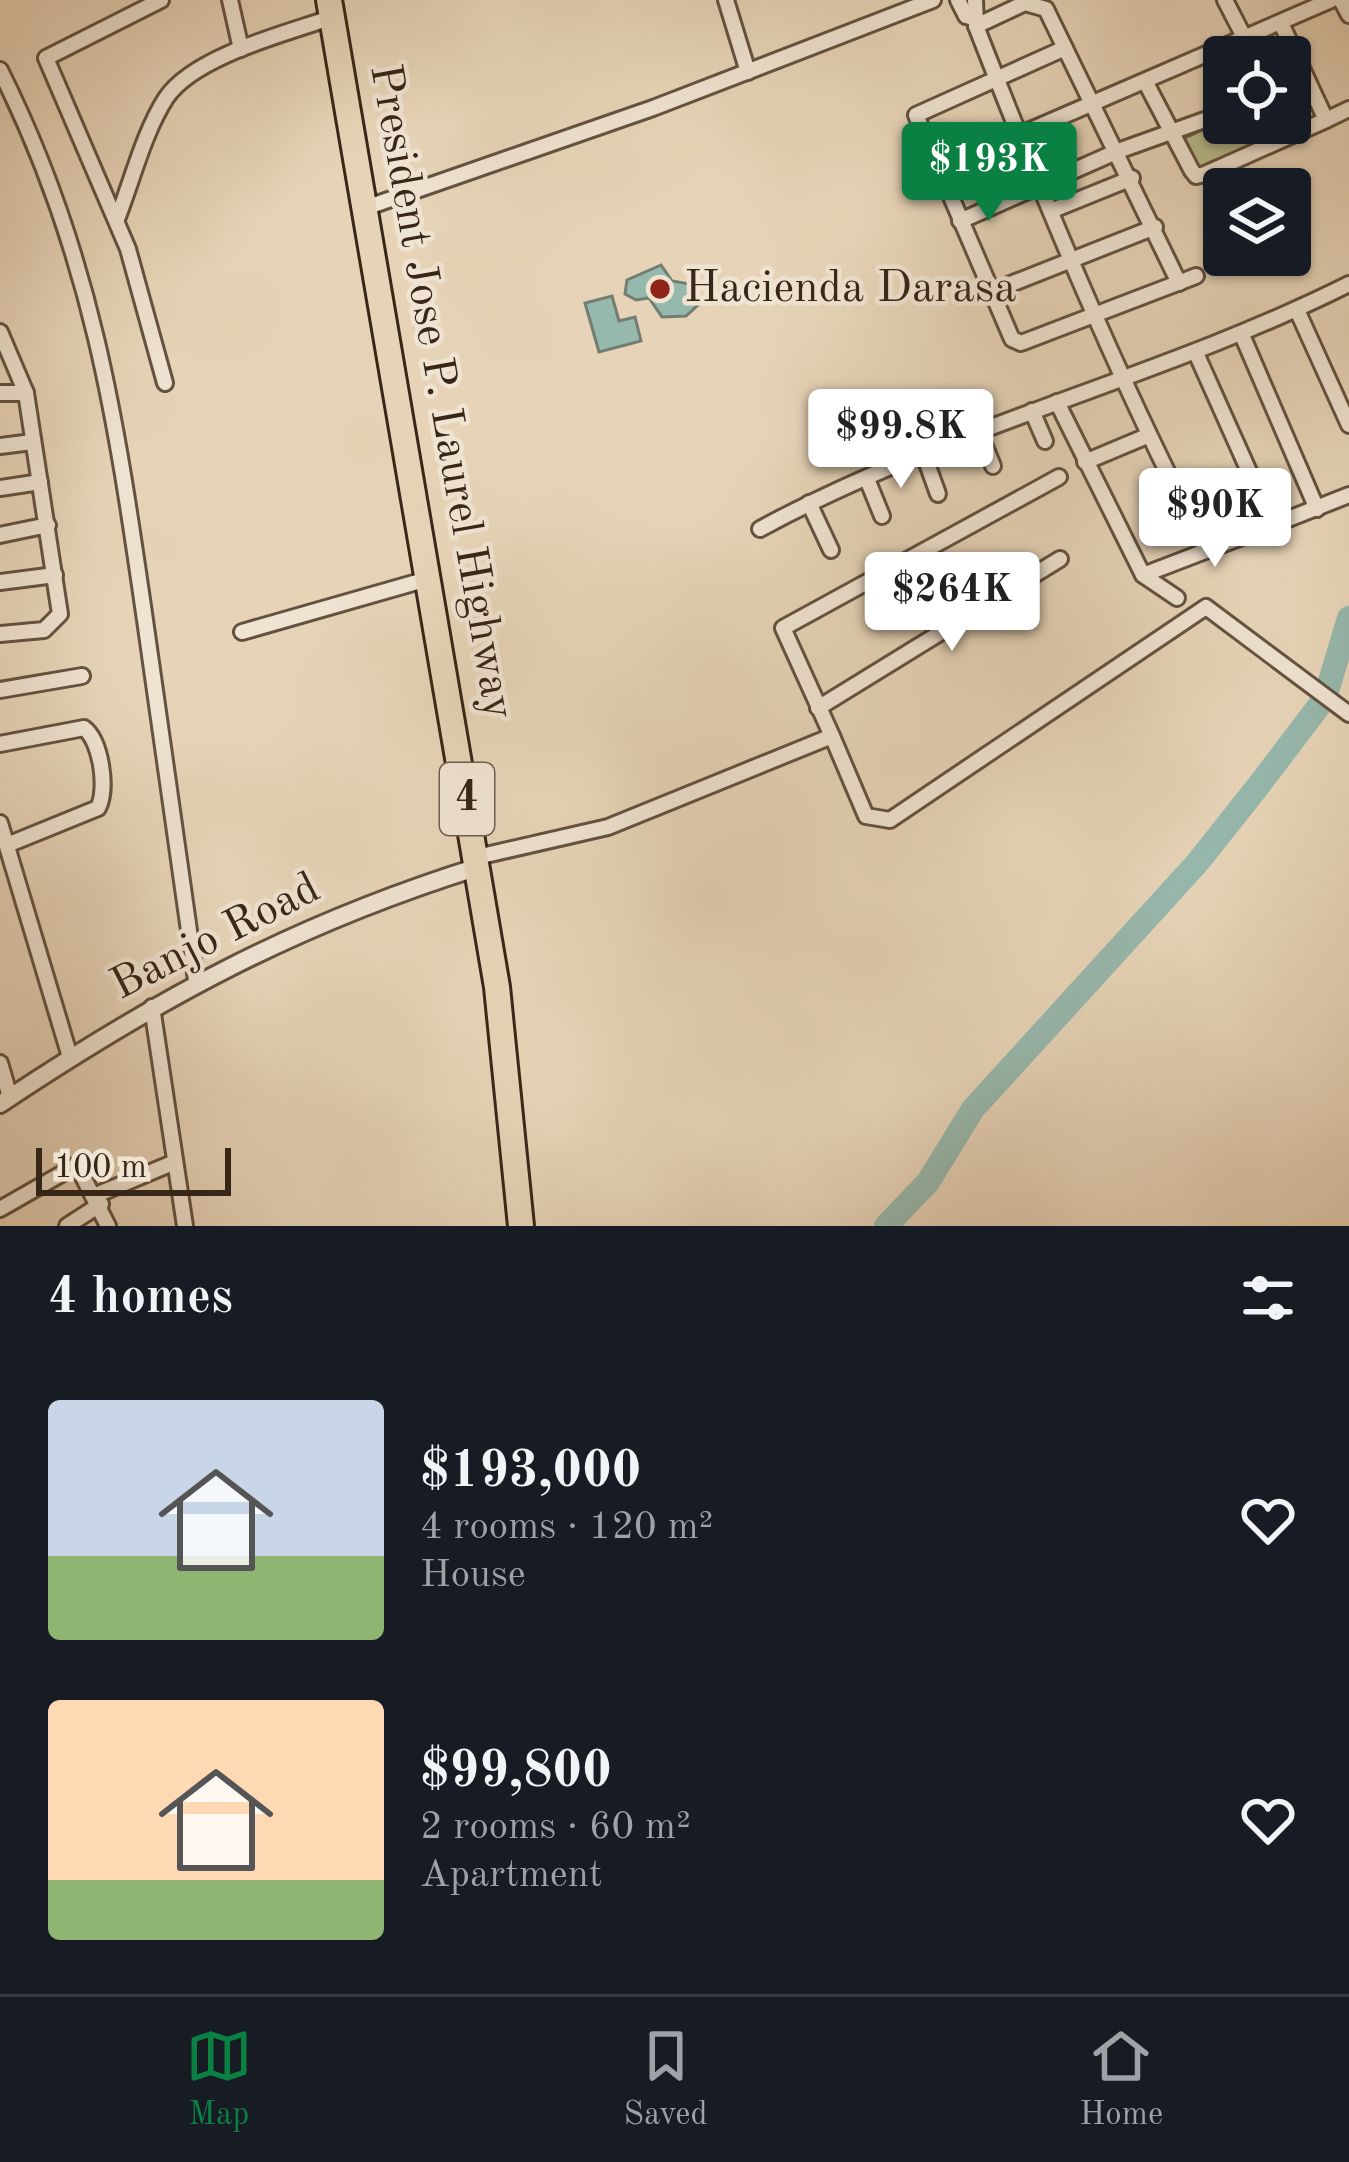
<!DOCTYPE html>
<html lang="en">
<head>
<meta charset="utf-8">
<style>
	body { margin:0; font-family:"Old Standard TT",serif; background:#242831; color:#f1f3f6; height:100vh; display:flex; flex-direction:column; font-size:45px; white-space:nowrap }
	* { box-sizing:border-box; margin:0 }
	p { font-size:39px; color:#9ea1a6 }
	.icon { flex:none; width:66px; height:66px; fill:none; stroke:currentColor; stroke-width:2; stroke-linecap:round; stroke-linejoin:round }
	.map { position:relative; height:1226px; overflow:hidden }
	.panel { display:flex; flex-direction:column; background:#171b24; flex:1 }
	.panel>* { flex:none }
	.tools { position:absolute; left:1203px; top:36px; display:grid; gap:24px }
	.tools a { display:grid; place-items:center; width:108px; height:108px; border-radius:12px; background:#171b24; box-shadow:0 3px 9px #0004; font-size:60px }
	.scale { position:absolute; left:36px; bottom:30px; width:195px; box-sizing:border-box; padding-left:12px; border:6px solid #382618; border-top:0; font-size:33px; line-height:42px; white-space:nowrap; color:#382618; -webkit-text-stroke:9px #efe3d1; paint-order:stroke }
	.price { position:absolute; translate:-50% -102px; padding:0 27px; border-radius:12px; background:#fff; color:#222; font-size:39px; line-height:78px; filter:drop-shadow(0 3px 6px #0008) }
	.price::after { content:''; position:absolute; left:50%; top:72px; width:36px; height:27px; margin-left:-18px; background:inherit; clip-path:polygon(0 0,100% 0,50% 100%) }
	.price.on { background:#0b8043; color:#fff }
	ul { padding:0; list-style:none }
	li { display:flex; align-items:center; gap:36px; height:300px; padding:0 48px }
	li span { display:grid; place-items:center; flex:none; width:336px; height:240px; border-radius:12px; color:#555 }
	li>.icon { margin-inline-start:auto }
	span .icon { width:144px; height:144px; fill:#fffc; stroke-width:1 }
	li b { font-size:51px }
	h2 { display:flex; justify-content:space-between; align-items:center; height:144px; padding:0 48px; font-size:51px }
	.menu { display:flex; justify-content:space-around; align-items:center; height:168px; border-top:3px solid #363941; background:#171b24; font-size:33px; color:#9ea1a6 }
	.menu a { display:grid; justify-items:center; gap:6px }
	.menu .on { color:#0b8043 }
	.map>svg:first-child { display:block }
</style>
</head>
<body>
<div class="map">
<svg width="1349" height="1226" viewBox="0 0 1349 1226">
	<rect width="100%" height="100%" fill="#e7d4b8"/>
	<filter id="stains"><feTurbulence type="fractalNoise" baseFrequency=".00167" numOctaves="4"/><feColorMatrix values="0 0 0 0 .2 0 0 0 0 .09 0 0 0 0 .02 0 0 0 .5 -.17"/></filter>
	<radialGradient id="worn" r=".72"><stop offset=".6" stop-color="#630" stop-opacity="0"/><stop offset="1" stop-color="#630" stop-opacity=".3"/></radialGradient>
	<polygon fill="#b9bc8d" stroke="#787152" stroke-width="3" points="1224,120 1238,123 1249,146 1196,171 1181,140"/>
	<g fill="#97b8ad" stroke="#717e71" stroke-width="3">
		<polygon points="661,265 672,281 690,284 698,305 686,316 662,317 649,298 636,300 625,294 627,280"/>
		<polygon points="612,296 619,321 635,317 641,341 599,352 585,303"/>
	</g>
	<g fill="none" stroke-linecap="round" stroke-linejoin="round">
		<polyline stroke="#97b8ad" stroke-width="24" points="886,1226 928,1182 973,1109 1198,862 1259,785 1325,698 1349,618"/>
		<defs>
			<g id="minor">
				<polyline points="161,0 46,58 128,249 165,383"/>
				<polyline points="230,0 241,49"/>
				<polyline points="726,0 748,72"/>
				<polyline points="958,0 966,16 974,18"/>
				<path d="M975,0L976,26C1045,203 1118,379 1205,547"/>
				<polyline points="1225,0 1244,37"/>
				<polyline points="1341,0 1349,15"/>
				<polyline points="976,26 1025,3 1046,9 1179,283"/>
				<polyline points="1065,48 916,115 1012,339 1021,343 1196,276"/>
				<path d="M0,70C92,254 116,419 145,620C162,740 179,860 196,980"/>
				<polyline points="1145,81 1192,171 1196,176 1205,174 1326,120 1281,23"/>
				<polyline points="1326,120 1349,109"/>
				<polyline points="1263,123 1273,142"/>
				<polyline points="938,170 1331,0"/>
				<polyline points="368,207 653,108 933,0"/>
				<polyline points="1053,210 1132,178"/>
				<path d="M117,219C132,181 144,132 166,98C194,56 287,33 333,17"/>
				<polyline points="960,221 1118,151 1224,113"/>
				<polyline points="993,291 1155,227"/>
				<polyline points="1297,310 1349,425"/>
				<polyline points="0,332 26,393 60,614 44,630 0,634"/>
				<polyline points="1242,335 1317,509"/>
				<polyline points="0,393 26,393"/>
				<polyline points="1057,402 1143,575 1273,525 1196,353"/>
				<polyline points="1032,411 1045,441"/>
				<polyline points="979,432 993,466"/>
				<polyline points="0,446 32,442"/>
				<polyline points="924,455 938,494"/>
				<polyline points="1085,462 1147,436"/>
				<polyline points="867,479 882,516"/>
				<polyline points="0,488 40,482"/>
				<polyline points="809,503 831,550"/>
				<polyline points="1273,525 1349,495"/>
				<path d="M760,529C947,427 1159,379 1349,284"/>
				<polyline points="0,535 48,525"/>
				<polyline points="1143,575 1177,598"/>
				<polyline points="0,582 55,575"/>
				<polyline points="242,632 431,578"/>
				<polyline points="0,690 82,676"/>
				<polyline points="818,708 1060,559"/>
				<polyline points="832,736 783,628 1059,477"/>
				<path d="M0,744L84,728C101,741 108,789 98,808L7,845"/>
				<polyline points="0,823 70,1057"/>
				<polyline points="477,857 608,827 832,736 866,816 890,820 1206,607 1349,714"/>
				<polyline points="152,1007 185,1226"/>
				<polyline points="0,1063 10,1097"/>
				<polyline points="96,1195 175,1162"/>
				<polyline points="0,1209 77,1165 108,1226"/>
				<polyline points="67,1226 101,1204"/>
			</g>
			<path id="tertiary" d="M0,1104C159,998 296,924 478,867"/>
			<polyline id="trunk" points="329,0 497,987 521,1226"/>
		</defs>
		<use href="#minor" stroke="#645240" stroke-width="20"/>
		<use href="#tertiary" stroke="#645240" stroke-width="22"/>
		<use href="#trunk" stroke="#382618" stroke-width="30"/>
		<use href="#minor" stroke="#efe3d1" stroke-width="14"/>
		<use href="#tertiary" stroke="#efe3d1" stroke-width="16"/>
		<use href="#trunk" stroke="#e7d4b8" stroke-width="24"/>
	</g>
	<circle fill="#8f2418" stroke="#efe3d1" stroke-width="4.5" cx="660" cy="289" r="12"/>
	<g text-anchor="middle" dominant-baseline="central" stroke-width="9" stroke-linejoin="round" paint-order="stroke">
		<rect fill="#efe3d1" stroke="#6f5f50" stroke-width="3" x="440" y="763" width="54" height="72" rx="9"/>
		<g font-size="42" font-weight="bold" fill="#382618">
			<text x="467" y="799">4</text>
		</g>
		<g font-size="45" fill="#382618" stroke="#efe3d1" text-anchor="start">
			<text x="684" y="289">Hacienda Darasa</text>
		</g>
		<g font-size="45" fill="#382618" stroke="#efe3d1">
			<text transform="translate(440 392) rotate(80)">President Jose P. Laurel Highway</text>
			<text transform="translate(216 938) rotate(-27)">Banjo Road</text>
		</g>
	</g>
	<rect width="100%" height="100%" filter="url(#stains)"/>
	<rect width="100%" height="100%" fill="url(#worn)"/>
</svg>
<div class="tools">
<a><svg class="icon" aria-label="locate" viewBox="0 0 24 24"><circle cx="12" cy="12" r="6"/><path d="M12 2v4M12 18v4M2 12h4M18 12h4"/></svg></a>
<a><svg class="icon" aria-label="layers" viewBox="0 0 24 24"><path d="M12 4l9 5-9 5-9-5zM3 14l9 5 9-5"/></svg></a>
</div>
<div class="scale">100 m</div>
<b class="price on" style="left:989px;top:224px">$193K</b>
<b class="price" style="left:901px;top:491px">$99.8K</b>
<b class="price" style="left:1215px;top:570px">$90K</b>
<b class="price" style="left:952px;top:654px">$264K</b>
</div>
<section class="panel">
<h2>4 homes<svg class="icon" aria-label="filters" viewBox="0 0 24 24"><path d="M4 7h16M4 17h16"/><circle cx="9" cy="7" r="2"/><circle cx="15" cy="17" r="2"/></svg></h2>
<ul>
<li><span style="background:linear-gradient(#c9d6e8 65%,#8fb573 0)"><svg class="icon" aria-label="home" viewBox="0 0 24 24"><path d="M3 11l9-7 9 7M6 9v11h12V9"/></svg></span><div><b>$193,000</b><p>4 rooms · 120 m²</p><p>House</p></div><svg class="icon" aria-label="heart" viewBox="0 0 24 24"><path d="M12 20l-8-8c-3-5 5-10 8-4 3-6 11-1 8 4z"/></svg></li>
<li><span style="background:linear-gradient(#ffd9b3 75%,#8fb573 0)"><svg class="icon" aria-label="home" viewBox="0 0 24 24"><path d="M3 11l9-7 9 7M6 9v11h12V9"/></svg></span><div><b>$99,800</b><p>2 rooms · 60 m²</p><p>Apartment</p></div><svg class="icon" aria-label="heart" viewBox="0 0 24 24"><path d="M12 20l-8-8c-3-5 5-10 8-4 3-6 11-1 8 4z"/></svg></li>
</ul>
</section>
<nav class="menu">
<a class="on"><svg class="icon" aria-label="map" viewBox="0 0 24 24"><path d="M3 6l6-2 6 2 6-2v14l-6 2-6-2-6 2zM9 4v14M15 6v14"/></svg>Map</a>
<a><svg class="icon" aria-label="saved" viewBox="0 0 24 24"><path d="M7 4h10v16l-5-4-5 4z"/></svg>Saved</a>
<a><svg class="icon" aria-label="home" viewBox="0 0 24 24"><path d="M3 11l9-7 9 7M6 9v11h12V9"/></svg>Home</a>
</nav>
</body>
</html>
